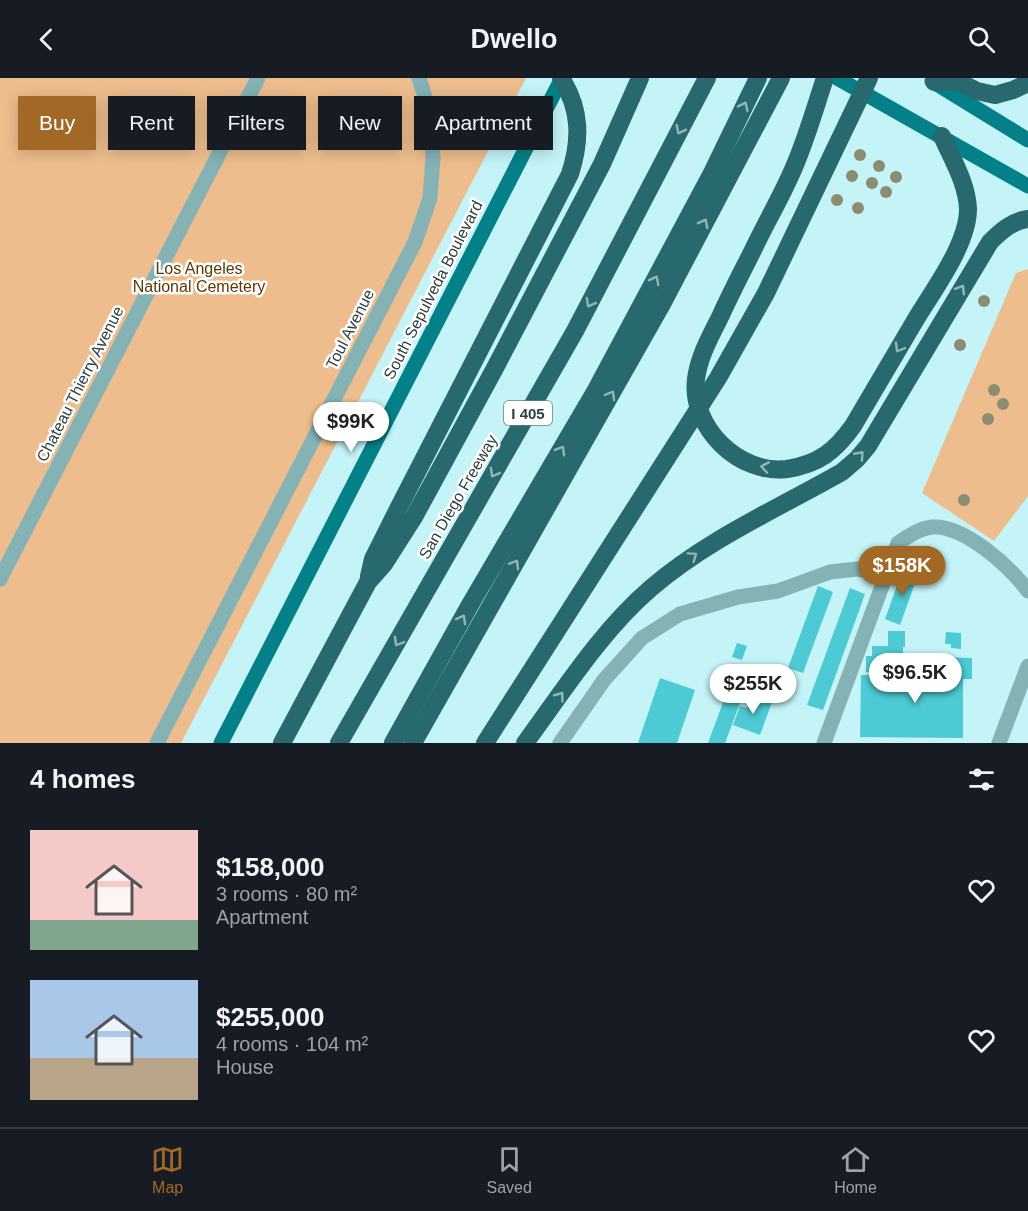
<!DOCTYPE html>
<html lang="en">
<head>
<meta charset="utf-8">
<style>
	body { margin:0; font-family:Arial,sans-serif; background:#20242c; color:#f1f3f6; height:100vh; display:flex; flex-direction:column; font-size:22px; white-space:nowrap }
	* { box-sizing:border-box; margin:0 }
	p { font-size:20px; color:#9ea1a6 }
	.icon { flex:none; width:33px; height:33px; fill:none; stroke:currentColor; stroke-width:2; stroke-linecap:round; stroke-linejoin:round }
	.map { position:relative; height:665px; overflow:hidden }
	.panel { display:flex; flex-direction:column; background:#171b24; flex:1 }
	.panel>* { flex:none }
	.hud { position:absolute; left:18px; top:18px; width:600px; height:54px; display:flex; gap:12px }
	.price { position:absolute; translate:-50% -51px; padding:0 14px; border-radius:21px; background:#fff; color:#222; font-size:20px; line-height:39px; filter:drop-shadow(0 2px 3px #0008) }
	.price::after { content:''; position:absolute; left:50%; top:36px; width:18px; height:14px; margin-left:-9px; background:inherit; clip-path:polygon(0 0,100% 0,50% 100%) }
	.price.on { background:#a26926; color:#fff }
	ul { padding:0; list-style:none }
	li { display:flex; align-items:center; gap:18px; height:150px; padding:0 30px }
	li span { display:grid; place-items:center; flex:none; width:168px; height:120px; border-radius:0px; color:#555 }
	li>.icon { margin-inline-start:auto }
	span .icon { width:72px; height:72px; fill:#fffc; stroke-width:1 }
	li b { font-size:26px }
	h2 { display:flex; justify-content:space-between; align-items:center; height:72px; padding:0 30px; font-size:26px }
	.tag { padding:0 21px; border-radius:0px; background:#171b24; box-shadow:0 3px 15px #0003; font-size:21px; line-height:54px }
	.tag.on { background:#a26926; color:#fff }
	header { display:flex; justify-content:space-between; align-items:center; height:78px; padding:0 30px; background:#171b24; font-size:27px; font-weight:700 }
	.menu { display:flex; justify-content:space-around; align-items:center; height:84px; border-top:2px solid #363941; background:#171b24; font-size:16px; color:#9ea1a6 }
	.menu a { display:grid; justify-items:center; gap:3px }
	.menu .on { color:#a26926 }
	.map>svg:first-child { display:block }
</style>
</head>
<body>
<header><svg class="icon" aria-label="back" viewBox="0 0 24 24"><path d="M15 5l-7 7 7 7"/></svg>Dwello<svg class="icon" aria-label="search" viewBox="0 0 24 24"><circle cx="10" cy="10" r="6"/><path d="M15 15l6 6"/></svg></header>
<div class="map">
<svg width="1028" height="665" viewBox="0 0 1028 665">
	<rect width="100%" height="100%" fill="#c4f4f8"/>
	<g fill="#edbd8d">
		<polygon points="0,0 526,0 181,665 0,665"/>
		<polygon points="1028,191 1028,418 994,463 922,415 1016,195"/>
	</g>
	<g fill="#4dcad3">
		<polygon points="903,491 918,497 900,547 885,541"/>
		<polygon points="818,508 833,514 803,595 788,590"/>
		<polygon points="850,510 865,516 823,632 807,627"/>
		<polygon points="888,553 905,553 905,569 903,569 903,595 866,594 866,578 872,578 872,568 888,568"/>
		<polygon points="946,554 961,555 961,571 951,570 951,566 945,566"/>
		<polygon points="737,565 747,568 742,582 732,579"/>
		<polygon points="945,579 972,580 972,601 963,601 963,660 860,659 861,597 945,598"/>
		<polygon points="660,600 695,612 677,665 638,665"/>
		<polygon points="731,603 746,609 725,665 708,665"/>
		<polygon points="752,616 772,624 760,657 733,647 740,628 747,630"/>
	</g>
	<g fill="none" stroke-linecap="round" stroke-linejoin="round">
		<g stroke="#84b2b5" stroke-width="15">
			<polyline points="0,501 258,0"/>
			<polyline points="157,665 415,164 430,120 433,80 431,39 419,0"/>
			<polyline points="560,665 604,602 642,560 680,536 738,519 778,513 830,494 857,491 887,496"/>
			<path d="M824,665L898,465C909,458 918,451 932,449C965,447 1010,489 1028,513"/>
			<polyline points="999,665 1028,588"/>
		</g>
		<g stroke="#048188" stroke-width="15">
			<polyline points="837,0 1028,108"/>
			<polyline points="932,3 1028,62"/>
			<polyline points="221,665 562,0"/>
		</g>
		<g stroke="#28696d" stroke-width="18">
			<path d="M825,0C816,27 808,55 797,82C785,113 767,142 753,172C742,194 731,215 721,237C711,257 699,278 696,301C690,349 739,397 787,391C819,386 835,373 853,348C874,312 895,277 916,241C934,211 968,166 968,131C967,105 952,81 942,58"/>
			<polyline points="934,4 959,4 977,13 995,17 1013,12 1028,5"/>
			<path d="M369,498L373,481L398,431L570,96C581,62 581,31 561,0"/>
			<polyline points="282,665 368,504 384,486 414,439 495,290 602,86 640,0"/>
			<polyline points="339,665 575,253 707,0"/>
			<polyline points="393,665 471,525 596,312 712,95 758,0"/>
			<polyline points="413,665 662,226 781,0"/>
			<polyline points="485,665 718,300 766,215 869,0"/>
			<path d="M525,665C564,612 601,553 651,510C708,461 777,431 842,394L857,381L868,368L990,164C1001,153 1012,143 1028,141"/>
		</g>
	</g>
	<g fill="#8c8c70">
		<circle cx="860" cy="77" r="6"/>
		<circle cx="879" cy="88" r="6"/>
		<circle cx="852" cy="98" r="6"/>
		<circle cx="896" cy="99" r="6"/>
		<circle cx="872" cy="105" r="6"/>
		<circle cx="886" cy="114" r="6"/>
		<circle cx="837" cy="122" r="6"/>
		<circle cx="858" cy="130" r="6"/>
		<circle cx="984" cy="223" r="6"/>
		<circle cx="960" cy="267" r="6"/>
		<circle cx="994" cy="312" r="6"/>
		<circle cx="1003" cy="326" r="6"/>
		<circle cx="988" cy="341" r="6"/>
		<circle cx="964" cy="422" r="6"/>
	</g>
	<defs><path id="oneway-chevron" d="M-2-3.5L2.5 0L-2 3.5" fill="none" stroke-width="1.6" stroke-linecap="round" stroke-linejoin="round" transform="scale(1.5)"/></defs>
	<g stroke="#94b4b6">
		<use href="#oneway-chevron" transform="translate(744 28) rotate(-64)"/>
		<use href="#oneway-chevron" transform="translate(680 52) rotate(117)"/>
		<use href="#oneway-chevron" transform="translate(704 145) rotate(-62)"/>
		<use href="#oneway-chevron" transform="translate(655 202) rotate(-62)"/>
		<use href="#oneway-chevron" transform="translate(961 211) rotate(-59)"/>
		<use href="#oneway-chevron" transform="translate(590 225) rotate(118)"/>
		<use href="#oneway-chevron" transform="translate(899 270) rotate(120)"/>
		<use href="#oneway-chevron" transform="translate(611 317) rotate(-60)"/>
		<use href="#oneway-chevron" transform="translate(561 372) rotate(-60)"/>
		<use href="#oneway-chevron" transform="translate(860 377) rotate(-48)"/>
		<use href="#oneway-chevron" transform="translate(765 389) rotate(-170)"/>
		<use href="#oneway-chevron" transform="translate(494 395) rotate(119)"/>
		<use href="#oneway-chevron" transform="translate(693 478) rotate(-35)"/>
		<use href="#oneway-chevron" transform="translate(515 486) rotate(-60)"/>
		<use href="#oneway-chevron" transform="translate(462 541) rotate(-61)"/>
		<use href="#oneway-chevron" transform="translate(398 564) rotate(120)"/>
		<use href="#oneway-chevron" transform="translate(560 618) rotate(-53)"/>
	</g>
	<g text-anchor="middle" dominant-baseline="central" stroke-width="5" stroke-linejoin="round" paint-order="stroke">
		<rect fill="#fff" stroke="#6d7a7b" stroke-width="1.5" x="504" y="323" width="48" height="24" rx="4.5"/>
		<g font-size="15" font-weight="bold" fill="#2e4143">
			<text x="528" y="335">I 405</text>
		</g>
		<g font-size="16" fill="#5e3600" stroke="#fff">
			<text x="199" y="190">Los Angeles<tspan x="199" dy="18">National Cemetery</tspan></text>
		</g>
		<g font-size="16" fill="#2e4143" stroke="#fff">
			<text transform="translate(433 212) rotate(-63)">South Sepulveda Boulevard</text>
			<text transform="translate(350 251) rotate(-63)">Toul Avenue</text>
			<text transform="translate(80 306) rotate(-63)">Chateau Thierry Avenue</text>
			<text transform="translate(458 419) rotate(-60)">San Diego Freeway</text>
		</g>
	</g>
</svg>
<b class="price" style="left:351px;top:375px">$99K</b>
<b class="price on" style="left:902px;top:519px">$158K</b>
<b class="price" style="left:915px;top:626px">$96.5K</b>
<b class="price" style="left:753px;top:637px">$255K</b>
<div class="hud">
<a class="tag on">Buy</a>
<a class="tag">Rent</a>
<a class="tag">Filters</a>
<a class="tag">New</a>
<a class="tag">Apartment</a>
</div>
</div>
<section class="panel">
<h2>4 homes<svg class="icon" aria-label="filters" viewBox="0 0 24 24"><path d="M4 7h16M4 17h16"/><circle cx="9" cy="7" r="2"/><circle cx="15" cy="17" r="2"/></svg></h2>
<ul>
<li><span style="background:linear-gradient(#f6c9c9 75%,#7fa58c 0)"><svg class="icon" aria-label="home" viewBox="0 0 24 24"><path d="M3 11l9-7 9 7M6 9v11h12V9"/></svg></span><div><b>$158,000</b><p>3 rooms · 80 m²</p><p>Apartment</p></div><svg class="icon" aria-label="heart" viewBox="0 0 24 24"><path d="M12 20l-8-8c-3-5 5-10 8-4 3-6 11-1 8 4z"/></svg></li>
<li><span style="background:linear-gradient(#a9c7e8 65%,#b9a48a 0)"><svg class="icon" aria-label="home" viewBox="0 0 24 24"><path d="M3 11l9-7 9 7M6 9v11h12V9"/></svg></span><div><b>$255,000</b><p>4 rooms · 104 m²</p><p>House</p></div><svg class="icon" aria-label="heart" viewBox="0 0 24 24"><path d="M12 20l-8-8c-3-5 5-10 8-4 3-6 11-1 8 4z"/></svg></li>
</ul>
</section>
<nav class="menu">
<a class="on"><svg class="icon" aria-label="map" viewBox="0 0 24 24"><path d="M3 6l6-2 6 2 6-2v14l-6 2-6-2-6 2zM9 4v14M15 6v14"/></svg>Map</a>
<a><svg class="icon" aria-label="saved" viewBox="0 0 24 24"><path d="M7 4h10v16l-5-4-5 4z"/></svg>Saved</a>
<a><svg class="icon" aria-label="home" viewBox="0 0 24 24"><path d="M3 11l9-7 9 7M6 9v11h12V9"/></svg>Home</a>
</nav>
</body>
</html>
